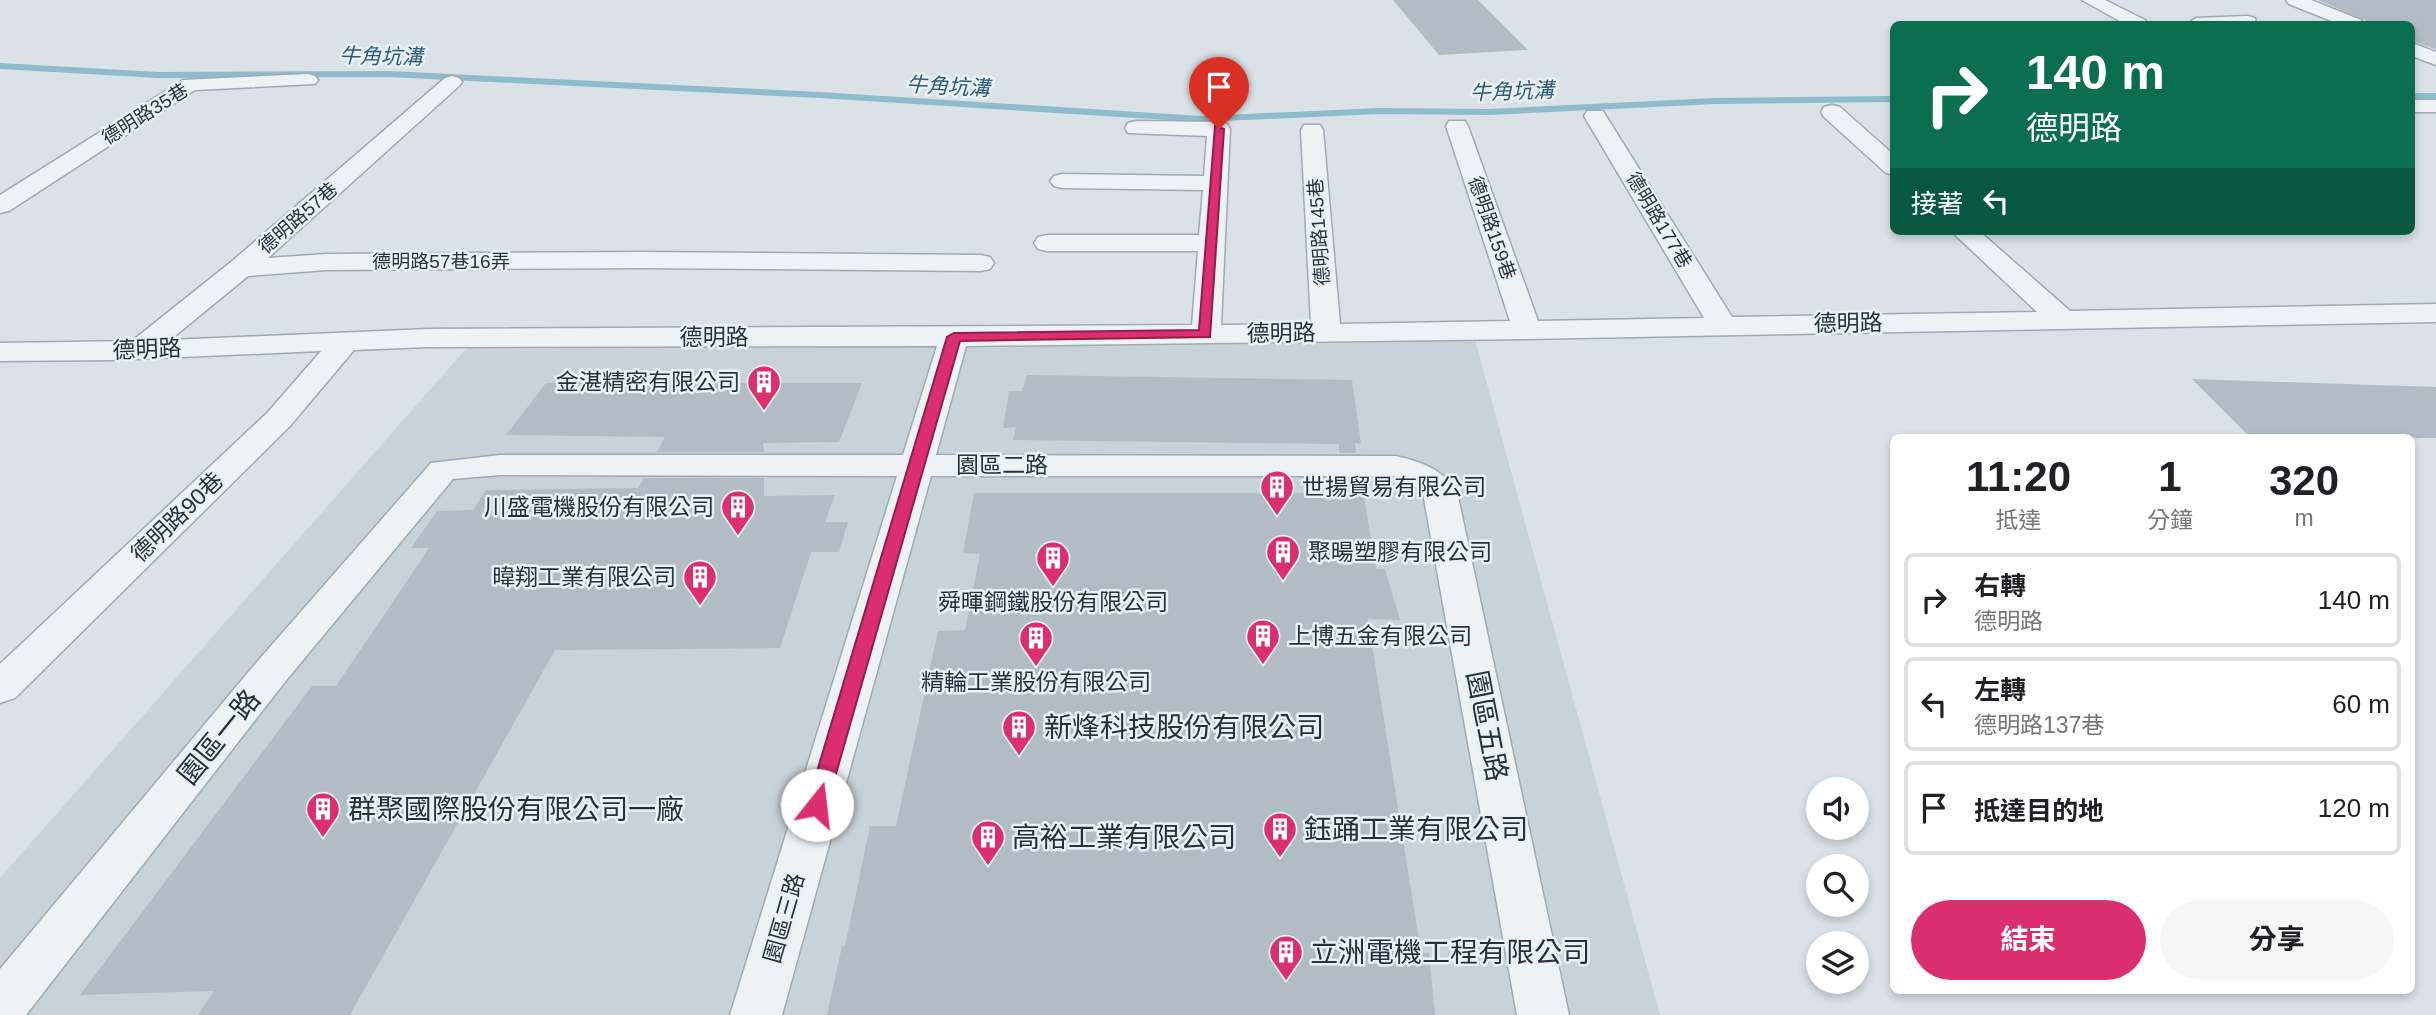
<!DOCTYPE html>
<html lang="zh-TW">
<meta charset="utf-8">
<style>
:root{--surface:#fff;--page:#f6f6f6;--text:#202124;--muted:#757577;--line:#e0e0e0;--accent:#dc2f70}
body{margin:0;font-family:Arial,"Noto Sans TC",sans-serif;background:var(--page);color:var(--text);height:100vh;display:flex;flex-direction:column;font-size:26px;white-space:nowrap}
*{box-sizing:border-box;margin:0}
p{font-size:23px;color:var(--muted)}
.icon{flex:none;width:38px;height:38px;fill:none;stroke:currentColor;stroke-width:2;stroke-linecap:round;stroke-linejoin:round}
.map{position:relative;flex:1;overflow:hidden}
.drawer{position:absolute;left:1890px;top:434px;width:525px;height:560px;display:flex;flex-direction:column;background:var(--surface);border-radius:10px;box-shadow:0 4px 10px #0003}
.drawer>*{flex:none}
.banner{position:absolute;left:1890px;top:21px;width:525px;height:214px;border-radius:10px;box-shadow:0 4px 10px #0003;background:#0b6e4f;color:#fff;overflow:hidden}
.tools{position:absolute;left:1806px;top:777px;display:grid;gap:14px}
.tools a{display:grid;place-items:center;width:63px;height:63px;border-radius:50%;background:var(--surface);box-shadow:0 4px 10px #0003;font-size:35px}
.pin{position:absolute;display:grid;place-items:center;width:60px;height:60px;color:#fff;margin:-72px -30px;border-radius:50% 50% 50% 0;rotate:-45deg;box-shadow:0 0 7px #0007}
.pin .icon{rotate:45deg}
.me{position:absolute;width:77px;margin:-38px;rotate:16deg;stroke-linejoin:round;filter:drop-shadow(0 0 5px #0008)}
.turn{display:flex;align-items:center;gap:24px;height:147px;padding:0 21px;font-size:32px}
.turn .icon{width:91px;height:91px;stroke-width:2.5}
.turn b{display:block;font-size:49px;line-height:60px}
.then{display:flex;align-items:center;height:66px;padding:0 21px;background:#0003;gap:14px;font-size:26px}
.eta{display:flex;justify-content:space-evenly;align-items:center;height:119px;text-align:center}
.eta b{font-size:42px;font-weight:700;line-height:49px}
.button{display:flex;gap:14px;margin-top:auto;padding:14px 21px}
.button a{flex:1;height:80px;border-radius:42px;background:var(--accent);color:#fff;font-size:28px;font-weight:700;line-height:80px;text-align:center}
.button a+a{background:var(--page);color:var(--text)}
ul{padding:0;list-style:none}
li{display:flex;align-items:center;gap:21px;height:94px;margin:0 14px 10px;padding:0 7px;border:4px solid var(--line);border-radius:10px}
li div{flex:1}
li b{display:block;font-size:26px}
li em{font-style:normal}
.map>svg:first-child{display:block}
.built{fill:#c8d2d9}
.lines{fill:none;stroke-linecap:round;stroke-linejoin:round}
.stream{stroke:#90bbcc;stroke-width:6}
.building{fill:#b1bcc4}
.minor-casing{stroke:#9faab1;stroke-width:3}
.minor{fill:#edf2f5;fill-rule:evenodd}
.route{fill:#dc2f70;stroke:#8f1f49;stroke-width:2}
.labels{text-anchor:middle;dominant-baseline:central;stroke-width:5;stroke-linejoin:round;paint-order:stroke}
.far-street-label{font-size:19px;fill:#23333e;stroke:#e9f1f5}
.far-water-label{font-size:21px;font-style:italic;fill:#295d76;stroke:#e9f1f5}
.street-label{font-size:23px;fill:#23333e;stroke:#e9f1f5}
.poi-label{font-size:23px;fill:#23333e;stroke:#e9f1f5;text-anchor:end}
.near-street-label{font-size:28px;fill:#23333e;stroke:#e9f1f5}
.near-poi-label{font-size:28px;fill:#23333e;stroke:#e9f1f5;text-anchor:start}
</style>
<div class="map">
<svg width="2436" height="1015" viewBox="0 0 2436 1015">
<rect width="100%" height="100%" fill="#dae2e7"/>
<path class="built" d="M1472 329 1660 1015H0V878L479 334Z"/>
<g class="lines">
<path class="stream" d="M0 66 158 75 389 74 819 95 1201 119 1379 111 1490 112 1715 101 1894 99
M2412 96H2436"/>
</g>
<path class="building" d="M1393 0H1478L1528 50 1439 55Z
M2318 0H2436V49L2412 41V24H2374Z
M1027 375 1352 380 1361 444 1355 443 1356 453H1339V444L1013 440 1016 427 1003 428 1009 391H1022Z
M2192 379 2436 387V438H2251Z
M665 382V383H862L839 442 763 443 764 452H657L665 437 506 435 546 383Z
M644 478H764V496L835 495 825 522H848L839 552H811L780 648 555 650 350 1015H198L214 991 80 995 312 686H336L429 548H411L437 511 473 510 486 490 638 488Z
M1339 479H1361L1376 569H1385L1400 620 1368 619 1421 953H1429L1435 1015H827L842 946H845L870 826H896L938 631 965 630 980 554 963 553 974 493H1339Z"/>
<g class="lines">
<g class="minor-casing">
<path id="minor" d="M2082 0H2105L2145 20 2147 24H2125Z
M2286 0H2311L2361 20 2363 24H2339L2289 4Z
M2248 16 2255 18 2256 24H2187L2196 18Z
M2412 43 2436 52V65L2412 56Z
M308 74 315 76 318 80 315 84 195 90 9 211 0 213V195L183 80Z
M452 76 459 78 462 82 459 86 268 258 327 254 643 252 981 255 990 257 994 263 990 269 981 271 643 268 327 270 248 276 170 340 428 329 1192 325 1198 251H1047L1038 249 1034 243 1038 237 1047 235H1199L1203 190 1062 188 1054 186 1050 181 1054 176 1062 174 1204 176 1207 136 1128 133 1125 128 1128 123 1136 121 1219 122 1227 124 1230 129 1221 325 1311 324 1301 130 1304 125H1320L1323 130 1340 324 1510 321 1446 126 1449 121H1465L1468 126 1538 321 1704 318 1584 116 1587 111H1603L1606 116 1732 317 2037 312 1951 231H1979L2070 311 2436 304V322L1527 339 966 346 936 455 1396 456C1422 462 1442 469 1457 492L1569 1015H1517L1423 493 1409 482 1394 476H931L782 1015H730L897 476 500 475 453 479 284 683 26 1015H0V969L256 663 431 463 500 455H903L937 346 428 347 354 350 290 426 15 698 0 703V664L268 412 321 351 113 360 0 361V343L132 341 231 262 445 78Z
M2412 100H2436V112H2412Z
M1832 105 1840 107 1894 155V175L1886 173 1824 117 1821 112 1824 107Z"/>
</g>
<use href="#minor" class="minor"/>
</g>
<path class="route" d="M1215 126 1224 129 1210 337 960 341 827 805 824 811 817 813 810 811 807 805 947 337 954 333 1199 330Z"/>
<defs>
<g id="building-pin" transform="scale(1.75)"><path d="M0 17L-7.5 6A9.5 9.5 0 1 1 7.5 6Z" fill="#dc2f70" stroke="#e9f1f5"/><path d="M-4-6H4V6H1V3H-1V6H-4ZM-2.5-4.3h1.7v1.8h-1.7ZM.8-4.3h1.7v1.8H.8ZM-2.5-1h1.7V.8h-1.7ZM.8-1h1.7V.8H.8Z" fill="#fff"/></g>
</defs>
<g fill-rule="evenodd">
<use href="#building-pin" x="764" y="382"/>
<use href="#building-pin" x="1277" y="487"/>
<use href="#building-pin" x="738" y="507"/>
<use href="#building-pin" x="1283" y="552"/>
<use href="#building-pin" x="1053" y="558"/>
<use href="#building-pin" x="700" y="577"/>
<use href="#building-pin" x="1263" y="636"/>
<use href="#building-pin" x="1036" y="638"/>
<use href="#building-pin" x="1019" y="727"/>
<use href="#building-pin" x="323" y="809"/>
<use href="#building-pin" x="1280" y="829"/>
<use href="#building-pin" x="988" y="837"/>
<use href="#building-pin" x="1286" y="952"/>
</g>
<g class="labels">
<g class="far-street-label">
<text transform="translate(145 114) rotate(-32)">德明路35巷</text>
<text transform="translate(298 218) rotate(-41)">德明路57巷</text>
<text transform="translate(1659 220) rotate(59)">德明路177巷</text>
<text transform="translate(1492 228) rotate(71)">德明路159巷</text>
<text transform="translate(1319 232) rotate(-94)">德明路145巷</text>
<text x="441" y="261">德明路57巷16弄</text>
</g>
<g class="far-water-label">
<text transform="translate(381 56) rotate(1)">牛角坑溝</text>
<text transform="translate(948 86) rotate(3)">牛角坑溝</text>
<text transform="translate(1512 91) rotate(-2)">牛角坑溝</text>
</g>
<g class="street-label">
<text transform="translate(1848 323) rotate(-1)">德明路</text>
<text transform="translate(1281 333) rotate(-1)">德明路</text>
<text x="714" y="337">德明路</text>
<text transform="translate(147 349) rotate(-2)">德明路</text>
<text x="1002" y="465">園區二路</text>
<text transform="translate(177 517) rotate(-44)">德明路90巷</text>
<text transform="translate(784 918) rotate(-74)">園區三路</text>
</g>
<g class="poi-label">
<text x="740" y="382">金湛精密有限公司</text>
<text x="1302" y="487" text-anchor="start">世揚貿易有限公司</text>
<text x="714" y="507">川盛電機股份有限公司</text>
<text x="1308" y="552" text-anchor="start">聚暘塑膠有限公司</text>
<text x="676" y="577">暐翔工業有限公司</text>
<text x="1053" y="602" text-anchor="middle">舜暉鋼鐵股份有限公司</text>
<text x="1288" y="636" text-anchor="start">上博五金有限公司</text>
<text x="1036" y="682" text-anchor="middle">精輪工業股份有限公司</text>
</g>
<g class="near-street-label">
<text transform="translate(1487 726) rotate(79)">園區五路</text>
<text transform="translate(219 737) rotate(-51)">園區一路</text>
</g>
<g class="near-poi-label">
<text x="1044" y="727">新烽科技股份有限公司</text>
<text x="348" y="809">群聚國際股份有限公司一廠</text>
<text x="1304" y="829">鈺踊工業有限公司</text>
<text x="1012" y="837">高裕工業有限公司</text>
<text x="1310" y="952">立洲電機工程有限公司</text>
</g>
</g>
</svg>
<div class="tools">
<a><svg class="icon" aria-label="sound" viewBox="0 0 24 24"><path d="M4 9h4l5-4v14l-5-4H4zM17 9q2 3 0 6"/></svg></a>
<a><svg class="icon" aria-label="search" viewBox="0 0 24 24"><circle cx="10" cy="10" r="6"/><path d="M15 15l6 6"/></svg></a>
<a><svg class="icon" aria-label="layers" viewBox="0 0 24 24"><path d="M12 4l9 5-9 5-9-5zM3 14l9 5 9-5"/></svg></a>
</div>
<div class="pin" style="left:1219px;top:129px;background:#d93025"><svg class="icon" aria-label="arrive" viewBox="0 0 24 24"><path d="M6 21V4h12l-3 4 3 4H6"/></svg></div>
<svg class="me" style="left:817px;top:805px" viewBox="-20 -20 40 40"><circle r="19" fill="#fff"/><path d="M0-13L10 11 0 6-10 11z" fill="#dc2f70"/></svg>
<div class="banner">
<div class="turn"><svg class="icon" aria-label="right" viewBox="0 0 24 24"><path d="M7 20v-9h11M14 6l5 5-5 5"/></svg><div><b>140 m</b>德明路</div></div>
<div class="then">接著<svg class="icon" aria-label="left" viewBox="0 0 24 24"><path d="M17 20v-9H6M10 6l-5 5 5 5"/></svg></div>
</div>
<section class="drawer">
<div class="eta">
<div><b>11:20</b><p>抵達</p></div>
<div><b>1</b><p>分鐘</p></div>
<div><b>320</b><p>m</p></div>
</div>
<ul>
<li><svg class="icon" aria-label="right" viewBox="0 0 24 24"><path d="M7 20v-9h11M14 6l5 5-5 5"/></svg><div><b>右轉</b><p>德明路</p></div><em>140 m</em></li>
<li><svg class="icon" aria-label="left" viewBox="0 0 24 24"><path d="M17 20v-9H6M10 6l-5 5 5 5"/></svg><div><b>左轉</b><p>德明路137巷</p></div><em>60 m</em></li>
<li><svg class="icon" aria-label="arrive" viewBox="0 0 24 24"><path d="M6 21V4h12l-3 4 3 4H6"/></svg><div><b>抵達目的地</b></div><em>120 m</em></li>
</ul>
<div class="button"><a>結束</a><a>分享</a></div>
</section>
</div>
